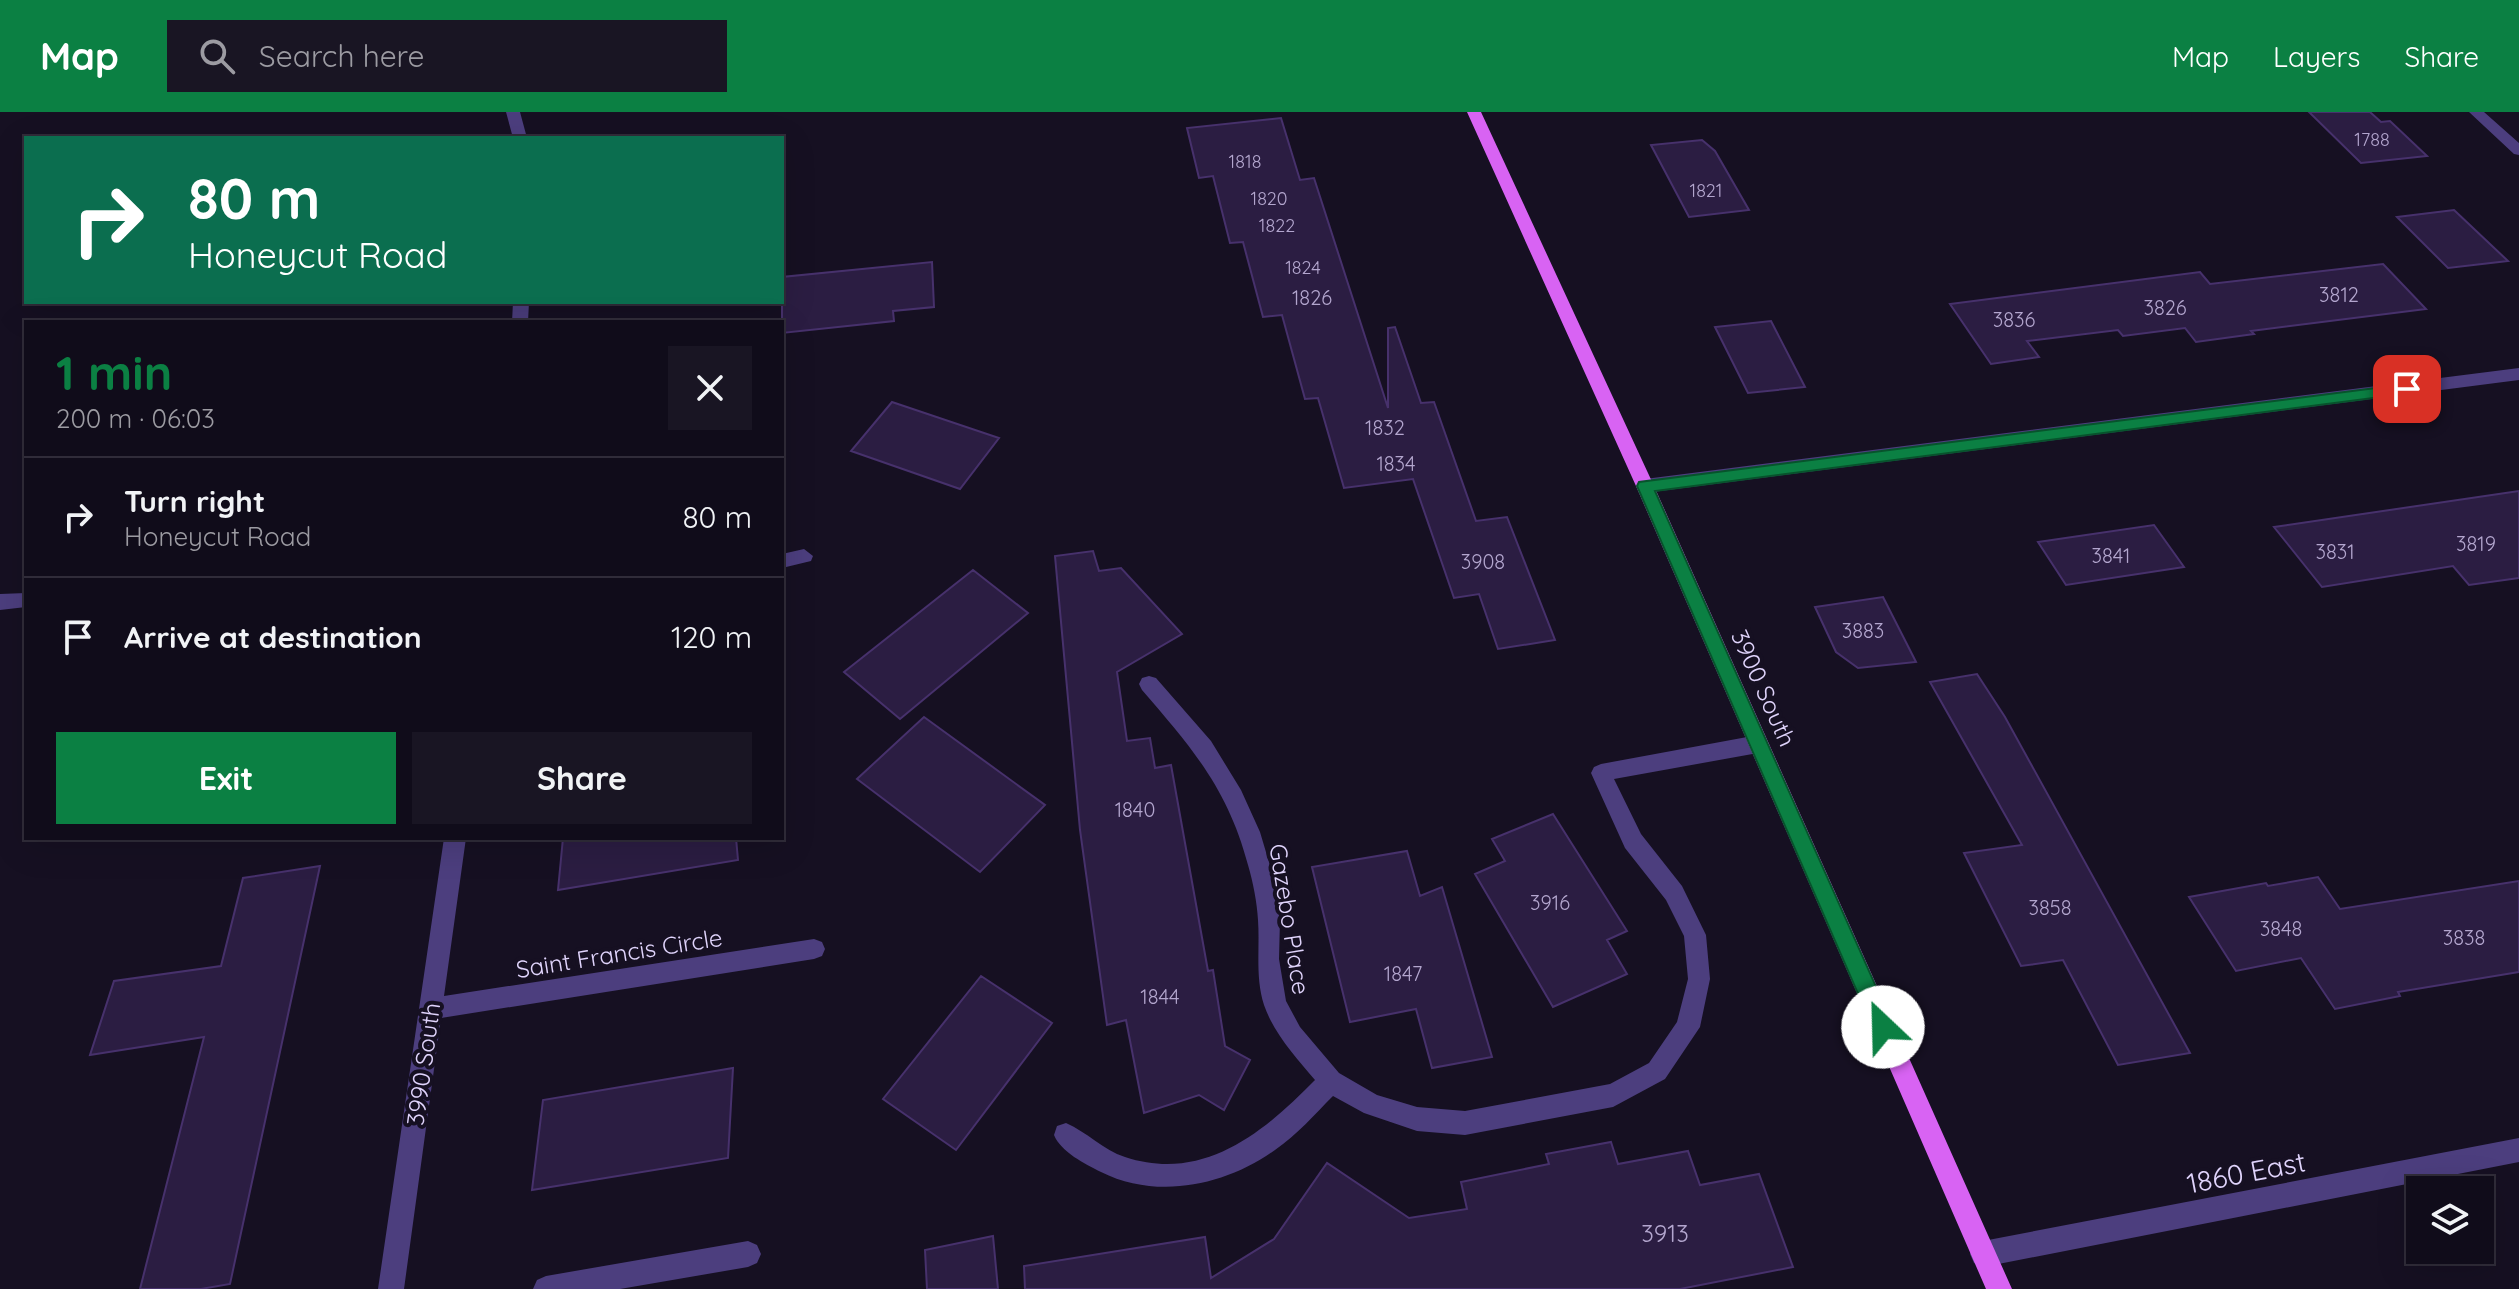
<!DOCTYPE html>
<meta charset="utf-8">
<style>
:root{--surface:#100c1a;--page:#191523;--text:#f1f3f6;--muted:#9c9ba2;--line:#302c39;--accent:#0b8043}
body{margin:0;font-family:Quicksand,sans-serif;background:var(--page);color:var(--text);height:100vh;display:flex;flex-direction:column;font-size:30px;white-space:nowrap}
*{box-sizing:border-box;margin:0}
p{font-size:26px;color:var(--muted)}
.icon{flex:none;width:44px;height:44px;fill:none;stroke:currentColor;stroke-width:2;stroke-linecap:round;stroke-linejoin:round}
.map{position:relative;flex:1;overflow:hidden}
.details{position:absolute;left:24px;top:208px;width:760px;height:520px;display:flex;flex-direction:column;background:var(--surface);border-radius:0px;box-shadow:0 8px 32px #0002,0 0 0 2px var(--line)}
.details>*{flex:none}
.hud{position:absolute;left:24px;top:24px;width:760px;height:168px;border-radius:0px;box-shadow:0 8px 32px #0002,0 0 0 2px var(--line);background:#0b6e4f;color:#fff;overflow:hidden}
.fabs{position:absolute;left:2406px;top:1064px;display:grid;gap:16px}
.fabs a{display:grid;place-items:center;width:88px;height:88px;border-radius:0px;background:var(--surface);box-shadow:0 8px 32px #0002,0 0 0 2px var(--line);font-size:40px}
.pin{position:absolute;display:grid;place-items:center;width:68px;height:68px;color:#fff;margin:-34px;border-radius:16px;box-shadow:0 4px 12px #0006}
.me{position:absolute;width:88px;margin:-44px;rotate:336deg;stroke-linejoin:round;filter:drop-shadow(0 0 6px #0008)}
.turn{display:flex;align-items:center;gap:28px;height:168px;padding:0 32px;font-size:36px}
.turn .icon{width:104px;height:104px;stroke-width:2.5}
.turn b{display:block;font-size:56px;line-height:68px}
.round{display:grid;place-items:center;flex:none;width:84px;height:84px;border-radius:0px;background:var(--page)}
.overview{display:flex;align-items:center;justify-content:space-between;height:136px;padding:0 32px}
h1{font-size:48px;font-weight:700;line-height:60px;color:var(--accent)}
.button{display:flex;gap:16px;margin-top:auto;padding:16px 32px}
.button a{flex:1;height:92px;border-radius:0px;background:var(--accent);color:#fff;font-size:32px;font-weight:700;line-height:92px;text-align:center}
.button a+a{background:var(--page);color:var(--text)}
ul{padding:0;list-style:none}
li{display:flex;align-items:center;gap:24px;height:120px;padding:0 32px;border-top:2px solid var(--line)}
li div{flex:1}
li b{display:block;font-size:30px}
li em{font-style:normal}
header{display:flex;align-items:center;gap:48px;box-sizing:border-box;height:112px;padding:0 40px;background:var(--accent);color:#fff}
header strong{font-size:38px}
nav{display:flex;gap:44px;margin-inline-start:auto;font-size:28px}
.search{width:560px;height:72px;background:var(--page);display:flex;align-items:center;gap:20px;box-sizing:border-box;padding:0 28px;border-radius:0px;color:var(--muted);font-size:30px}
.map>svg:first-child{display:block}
.building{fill:#2b1d42;stroke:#47316c;stroke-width:2}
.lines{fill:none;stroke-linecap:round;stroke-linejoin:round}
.minor{fill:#4c3e7e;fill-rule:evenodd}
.major{fill:#d863f3;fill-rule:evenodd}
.route{fill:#0b8043;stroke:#07532c;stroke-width:2}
.labels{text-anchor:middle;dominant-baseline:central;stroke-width:8;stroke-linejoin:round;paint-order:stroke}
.far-number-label{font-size:18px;fill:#b3a6ce}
.number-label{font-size:20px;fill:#b3a6ce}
.street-label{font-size:24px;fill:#e0d4fc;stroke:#161022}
.near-number-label{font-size:24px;fill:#b3a6ce}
.near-street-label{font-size:28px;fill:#e0d4fc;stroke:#161022}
</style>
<header>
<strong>Map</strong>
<div class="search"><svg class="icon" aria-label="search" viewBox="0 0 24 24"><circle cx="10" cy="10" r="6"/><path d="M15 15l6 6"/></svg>Search here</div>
<nav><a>Map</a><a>Layers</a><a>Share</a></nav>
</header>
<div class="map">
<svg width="2519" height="1177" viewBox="0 0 2519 1177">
<rect width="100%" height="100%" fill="#161022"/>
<path class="building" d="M2309 0H2370L2381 10 2390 9 2427 44 2361 51Z
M1281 6 1300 68 1314 66 1388 296V216L1395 215 1421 291 1434 290 1476 409 1507 405 1555 528 1498 537 1479 482 1454 486 1413 367 1344 376 1318 286 1305 287 1282 203 1263 205 1243 130 1230 131 1213 64 1199 66 1187 16Z
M1702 28 1715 39 1749 98 1689 105 1651 33Z
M2454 98 2508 149 2448 156 2397 105Z
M932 150 934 195 893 199 894 209 782 221V165Z
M2383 152 2426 197 2251 219 2254 222 2196 230 2185 216 2123 224 2118 218 2027 229 2039 245 1991 252 1950 192 2200 160 2210 172Z
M1771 209 1805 275 1748 281 1715 215Z
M892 290 999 326 960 377 851 339Z
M2519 379V466L2469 473 2453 454 2322 475 2274 415Z
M2154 413 2184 455 2066 473 2038 430Z
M1093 439 1099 459 1121 456 1182 522 1117 560 1127 629 1150 626 1155 656 1171 653 1208 859 1213 858 1225 934 1250 948 1224 998 1199 983 1144 1001 1126 908 1107 913 1080 718 1055 444Z
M973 458 1028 501 900 607 844 560Z
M1883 485 1916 550 1858 556 1836 540 1815 495Z
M1977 562 2005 605 2190 941 2118 953 2063 848 2021 854 1964 741 2022 733 1930 570Z
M924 605 1045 693 980 760 857 667Z
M1553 702 1627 819 1607 828 1627 862 1553 895 1475 762 1505 749 1492 727Z
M563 726H736L738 748 558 778Z
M1407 739 1420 784 1442 775 1492 945 1432 956 1416 897 1350 910 1312 755Z
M320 754 230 1172 201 1177H140L204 925 90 943 114 869 221 854 243 766Z
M2318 765 2340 797 2519 769V860L2398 880 2400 884 2335 897 2301 846 2236 859 2189 785 2266 771 2268 774Z
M981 864 1052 911 956 1038 883 987Z
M733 956 728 1046 532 1078 543 988Z
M1611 1030 1618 1052 1688 1039 1700 1073 1759 1062 1793 1155 1680 1177H1025L1024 1154 1205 1125 1211 1166 1274 1127 1327 1051 1409 1106 1467 1097 1461 1070 1549 1052 1546 1042Z
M993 1124 998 1177H927L925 1138Z"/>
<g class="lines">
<path class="minor" d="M506 0H520L527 26H513Z
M2469 0H2484L2519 31V43L2514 42Z
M513 190H529L528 210H512Z
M2519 256V268L1645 381 1636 374 1645 367Z
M804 437 813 444 811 449 782 456V442Z
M26 481V495L0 498V482Z
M1149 564 1156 566 1211 629 1241 678 1260 720 1271 757 1280 807 1279 847 1286 889 1300 915 1339 961 1377 983 1417 995 1465 999 1610 972 1649 951 1677 910 1688 867 1684 824 1666 788 1625 736 1591 661 1594 655 1601 652 1758 623 1765 626 1768 632 1765 638 1758 641 1614 667 1641 722 1682 774 1706 823 1710 867 1700 915 1665 967 1613 995 1465 1023 1417 1019 1364 1001 1333 984C1315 1002 1297 1023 1275 1038 1225 1074 1157 1088 1101 1060 1085 1052 1061 1040 1054 1023L1057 1014 1066 1011C1087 1020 1103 1038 1125 1045 1204 1071 1264 1020 1315 968 1296 945 1274 922 1264 893 1255 865 1260 836 1258 808 1257 790 1253 770 1248 753 1228 677 1192 636 1142 578L1139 572 1142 566Z
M444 726H466L444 884 814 827 822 830 825 837 822 844 814 847 441 906 404 1177H378Z
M2519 1026V1050L1983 1155 1974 1151 1970 1142 1974 1133 1983 1129Z
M748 1129 757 1133 761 1142 757 1151 748 1155 620 1177H533L537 1168 546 1164Z"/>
<path class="major" d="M1467 0H1481L1654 374 2012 1177H1986L1636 374Z"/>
</g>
<path class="route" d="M2407 272 2415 277 2412 281 1655 379 1894 915 1891 923 1883 926 1876 923 1637 374 1639 370Z"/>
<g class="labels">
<g class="far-number-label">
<text x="2372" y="27">1788</text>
<text x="1245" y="49">1818</text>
<text x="1706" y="78">1821</text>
<text x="1269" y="86">1820</text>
<text x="1277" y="113">1822</text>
<text x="1303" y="155">1824</text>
</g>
<g class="number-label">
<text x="2339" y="182">3812</text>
<text x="1312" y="185">1826</text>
<text x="2165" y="195">3826</text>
<text x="2014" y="207">3836</text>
<text x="1385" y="315">1832</text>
<text x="1396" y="351">1834</text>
<text x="2476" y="431">3819</text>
<text x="2335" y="439">3831</text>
<text x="2111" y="443">3841</text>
<text x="1483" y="449">3908</text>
<text x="1863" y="518">3883</text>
<text x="1135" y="697">1840</text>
<text x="1550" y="790">3916</text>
<text x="2050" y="795">3858</text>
<text x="2281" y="816">3848</text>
<text x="2464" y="825">3838</text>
<text x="1403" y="861">1847</text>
<text x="1160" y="884">1844</text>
</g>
<g class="street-label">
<text transform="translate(1764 576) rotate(66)">3900 South</text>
<text transform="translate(1290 807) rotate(81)">Gazebo Place</text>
<text transform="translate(619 841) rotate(-9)">Saint Francis Circle</text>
<text transform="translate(423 952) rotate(-82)">3990 South</text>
</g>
<g class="near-number-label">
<text x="1665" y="1121">3913</text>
</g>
<g class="near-street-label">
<text transform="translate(2246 1060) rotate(-11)">1860 East</text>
</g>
</g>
</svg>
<div class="fabs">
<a><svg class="icon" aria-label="layers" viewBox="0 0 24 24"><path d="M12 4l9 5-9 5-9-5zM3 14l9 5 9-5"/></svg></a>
</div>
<div class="pin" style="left:2407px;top:277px;background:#d93025"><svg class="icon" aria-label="arrive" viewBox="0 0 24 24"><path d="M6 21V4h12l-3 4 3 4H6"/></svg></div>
<svg class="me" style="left:1883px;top:915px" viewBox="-20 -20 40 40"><circle r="19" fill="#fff"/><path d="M0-13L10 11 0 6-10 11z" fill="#0b8043"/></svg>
<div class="hud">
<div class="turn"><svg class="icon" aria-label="right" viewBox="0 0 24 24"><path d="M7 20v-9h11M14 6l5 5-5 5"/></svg><div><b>80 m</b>Honeycut Road</div></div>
</div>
<section class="details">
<div class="overview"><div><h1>1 min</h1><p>200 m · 06:03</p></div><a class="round"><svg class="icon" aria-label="close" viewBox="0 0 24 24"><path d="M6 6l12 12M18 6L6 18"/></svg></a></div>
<ul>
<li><svg class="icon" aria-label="right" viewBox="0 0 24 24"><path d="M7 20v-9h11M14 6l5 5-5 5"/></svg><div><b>Turn right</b><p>Honeycut Road</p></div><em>80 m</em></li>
<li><svg class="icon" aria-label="arrive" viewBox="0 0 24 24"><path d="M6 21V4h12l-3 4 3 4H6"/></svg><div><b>Arrive at destination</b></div><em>120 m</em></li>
</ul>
<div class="button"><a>Exit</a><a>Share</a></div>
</section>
</div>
